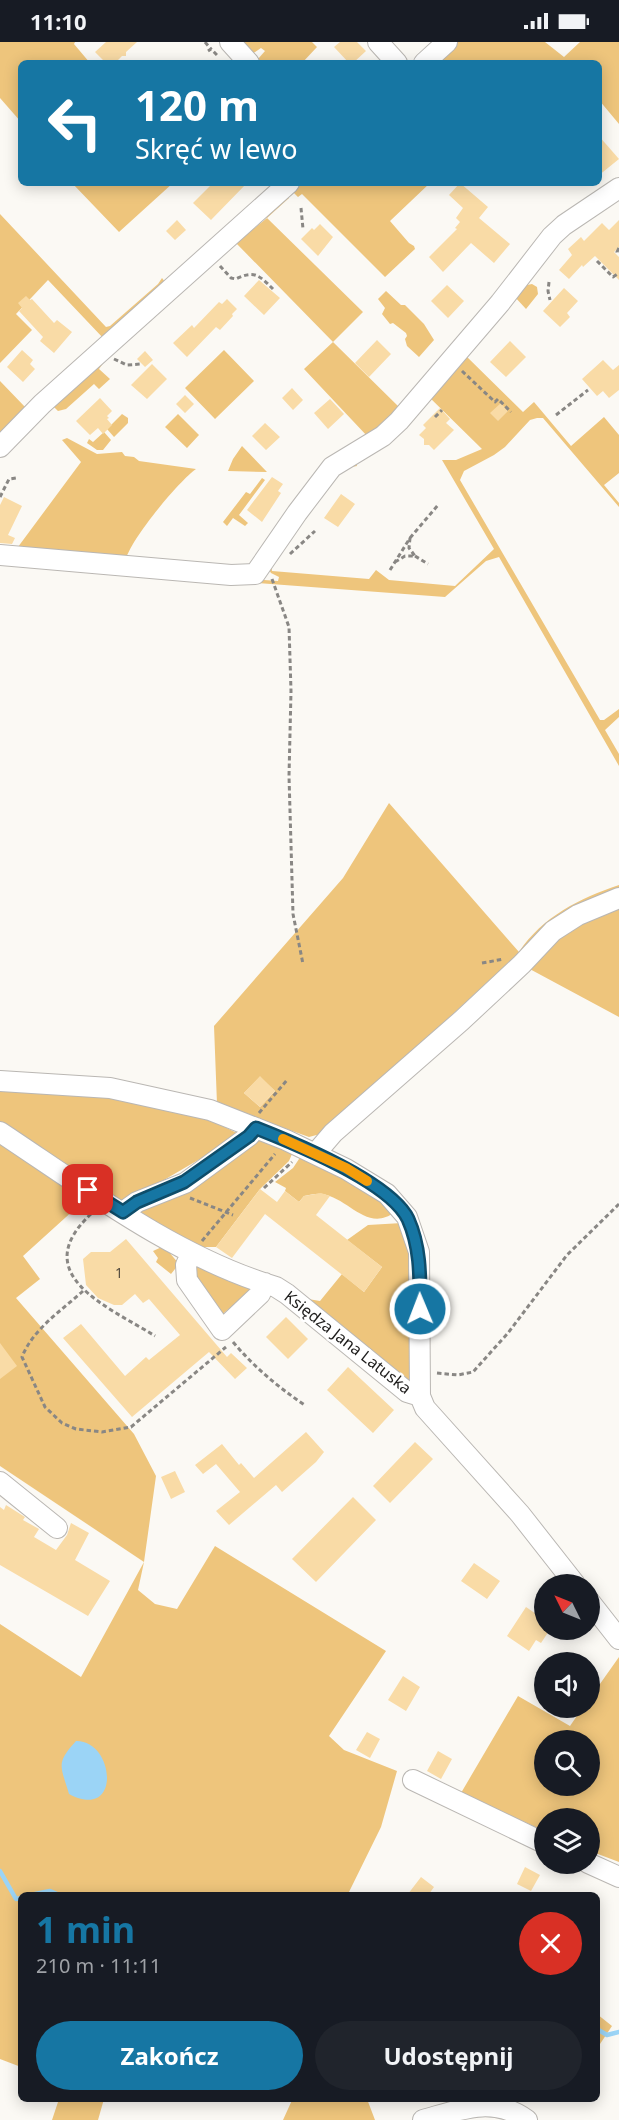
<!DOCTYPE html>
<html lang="pl">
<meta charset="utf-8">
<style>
:root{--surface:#171b24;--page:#20242c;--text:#f1f3f6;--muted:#9ea1a6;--accent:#1676a3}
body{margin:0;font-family:"Noto Sans",sans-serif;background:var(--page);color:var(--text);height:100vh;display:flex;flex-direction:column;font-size:22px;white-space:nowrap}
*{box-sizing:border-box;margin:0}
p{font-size:20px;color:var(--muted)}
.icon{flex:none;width:33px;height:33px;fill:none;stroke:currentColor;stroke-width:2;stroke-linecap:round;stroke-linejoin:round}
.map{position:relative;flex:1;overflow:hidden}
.details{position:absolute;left:18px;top:1850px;width:582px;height:210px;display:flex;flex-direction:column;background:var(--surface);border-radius:9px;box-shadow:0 3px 15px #0003}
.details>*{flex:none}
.hud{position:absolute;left:18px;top:18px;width:584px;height:126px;border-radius:9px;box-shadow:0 3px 15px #0003;background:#1676a3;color:#fff;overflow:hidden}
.needle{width:39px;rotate:313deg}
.fabs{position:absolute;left:534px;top:1532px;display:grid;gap:12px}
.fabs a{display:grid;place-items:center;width:66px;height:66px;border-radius:50%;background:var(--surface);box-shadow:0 3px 15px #0003;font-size:30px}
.pin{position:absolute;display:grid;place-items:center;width:51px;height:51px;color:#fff;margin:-26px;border-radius:12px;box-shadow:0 3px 9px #0006}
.me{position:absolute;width:66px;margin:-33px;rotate:359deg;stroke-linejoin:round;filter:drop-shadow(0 0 4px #0008)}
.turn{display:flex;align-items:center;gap:21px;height:126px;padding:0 18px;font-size:27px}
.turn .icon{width:78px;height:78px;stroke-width:2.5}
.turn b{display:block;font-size:42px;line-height:51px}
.round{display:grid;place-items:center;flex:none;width:63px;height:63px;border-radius:32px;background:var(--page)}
.summary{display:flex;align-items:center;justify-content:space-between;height:102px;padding:0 18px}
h1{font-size:36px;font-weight:700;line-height:45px;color:var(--accent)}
.primary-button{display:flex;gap:12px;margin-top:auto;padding:12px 18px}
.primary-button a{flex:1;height:69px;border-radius:36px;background:var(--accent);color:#fff;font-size:24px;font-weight:700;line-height:69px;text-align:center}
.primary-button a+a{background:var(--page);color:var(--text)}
.status{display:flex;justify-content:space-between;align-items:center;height:42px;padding:0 30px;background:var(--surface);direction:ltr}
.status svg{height:16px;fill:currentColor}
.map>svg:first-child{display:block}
.green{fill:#eec57c;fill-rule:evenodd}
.water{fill:#9bd4f6}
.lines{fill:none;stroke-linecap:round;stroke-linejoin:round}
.stream{stroke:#9bd4f6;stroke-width:4.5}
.building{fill:#f9dba6}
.minor-casing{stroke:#bab7b3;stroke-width:22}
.path{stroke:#898784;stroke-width:3;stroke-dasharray:4.5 3;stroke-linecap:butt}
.minor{stroke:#fff;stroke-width:20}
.route-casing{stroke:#0e4d6a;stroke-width:15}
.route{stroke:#1676a3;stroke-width:10}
.slow{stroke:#f59e0b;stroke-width:10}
.labels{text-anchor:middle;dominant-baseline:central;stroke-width:5;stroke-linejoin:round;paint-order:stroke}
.number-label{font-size:14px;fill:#554c3e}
.street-label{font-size:16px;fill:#1e1d1c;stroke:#fff}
</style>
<div class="status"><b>11:10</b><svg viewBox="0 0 49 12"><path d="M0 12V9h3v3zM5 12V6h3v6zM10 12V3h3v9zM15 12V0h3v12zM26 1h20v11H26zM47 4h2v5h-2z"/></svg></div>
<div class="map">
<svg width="619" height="2078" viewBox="0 0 619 2078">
<rect width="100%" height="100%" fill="#fbf9f4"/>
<path class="green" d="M0 0H75L74 2 90 21H21V80L0 56Z
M234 0H312L317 5 302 21H258V17L265 9 261 6 249 14Z
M452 0H545L564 15 580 0H619V82L599 58 598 21H428Z
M72 141H173L119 190Z
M294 141H430L390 179 409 201 414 204 415 207 385 235 302 152 298 155 293 150Z
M288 153 289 156 267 176 363 270 333 300 400 366 368 395 304 327 333 300 236 201 267 176 261 170Z
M0 172 106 285 110 284 158 242 162 236 168 244 104 297 48 238 16 272 32 288 0 321Z
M532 242 537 245 538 252 526 267 514 254 522 244Z
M386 249 401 263H405L424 282 434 298 419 315 407 304 405 297 407 294 406 291 393 281 390 282 382 272 385 266 378 257Z
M224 308 254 339 215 377 185 346Z
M463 311 523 370 534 360 571 404 604 375 619 393V431L604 443 619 461V465L543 376H537L530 378 505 405 494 413 464 429 460 438 600 678H604L619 667V675L605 688 619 712V724L499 515 486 519 445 555 0 522V518L278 539 279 535 271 531 267 525 269 516C290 485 318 437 350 419L356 421 357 424 340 427 334 431 271 518 272 529 369 537 376 528 389 538 455 544 494 507 442 418H456L482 407 426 352 435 342 440 344 448 336 446 331Z
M99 315 104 320 99 327 110 337 99 347 94 342 66 367 58 369 51 362Z
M0 339 26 366 11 380 0 398Z
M122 372 128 376V381L114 395 107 387Z
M178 372 199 393 187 406 165 385Z
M104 390 111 398 103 408H97L87 401 89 397 93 400Z
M67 396 97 412 122 410 125 414 134 415 139 419 196 427C178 440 129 499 125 520L15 509 81 420 62 398Z
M242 404 267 430 228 429 233 417Z
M262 436 265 438 239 473 248 481 245 484 233 476 227 484 223 480 246 450 250 452Z
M389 761 519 910C542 875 580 856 619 843V975L526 925 519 911 324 1091 309 1095 217 1062 214 984 343 836ZM260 1035 275 1049 260 1065 244 1051Z
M0 1039 115 1053 192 1069 241 1093 128 1159 76 1166 23 1214 40 1237 16 1256 134 1392 156 1434 144 1520 138 1548 155 1562 177 1567 215 1504 386 1609 329 1694 344 1708 397 1729 381 1785 348 1852H21V2025L0 2017V1582L81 1635 144 1520 0 1424Z
M255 1093 292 1112 289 1119 260 1147 216 1205H203L143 1174 140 1169Z
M301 1114 348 1134 395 1170C367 1191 349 1156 322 1152 317 1151 310 1153 304 1154L299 1160 285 1149 286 1146 275 1140 293 1126Z
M402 1181 414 1221 411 1340 407 1341 308 1257 320 1259 342 1232 364 1250 382 1225 347 1198 368 1183Z
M164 1204 179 1222 171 1232 156 1220 158 1216 153 1209Z
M200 1224 252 1243 250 1249 218 1276 195 1236V1225Z
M619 1615V1820L590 1809V1776H544V1789L461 1751 518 1654 570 1684 583 1665H590V1656ZM544 1698H590V1743H544Z
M597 1972 612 1984 598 2005H597Z
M293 2056 367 2057 375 2078H283Z
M59 2057V2056L104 2057 98 2078H52Z"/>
<path class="water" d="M76 1699C115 1698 122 1780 69 1752 61 1724 55 1722 76 1699Z"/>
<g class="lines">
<path class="stream" d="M0 1829 16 1857 21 1856
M35 1852 50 1849 57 1852
M597 1987 607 1993 619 1990"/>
</g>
<path class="building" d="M106 0H137L126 10V14H122L115 21H106L95 10Z
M340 0H357L366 9 353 21H349L334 5Z
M598 93 619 117 598 134Z
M213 141H247L211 178 193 161Z
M460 141 488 165 479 176 510 202 494 221 471 201 443 230 429 215 457 187 455 186 460 180 456 176 463 166 449 153Z
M177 178 186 188 175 198 166 189Z
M619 178V205L614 210 619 215V238L595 214 583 225 582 223 569 237 559 228 572 213 568 207 581 195 584 199 602 181 609 188Z
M320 182 333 195 318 214 301 197 312 186 314 188Z
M259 238 280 256 264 273 244 254Z
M447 243 464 259 448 276 431 259Z
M564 246 578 259 567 271 570 275 560 285 543 269Z
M26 254 30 258 32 257 54 281 57 278 72 290 54 311 40 299 43 295 19 269 22 266 18 261Z
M227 257 237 267 232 272 233 274 220 288 216 285 187 315 173 301 192 283 194 286 219 260 222 262Z
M377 298 391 312 369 335 355 321Z
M510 299 526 315 506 335 490 320Z
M22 308 33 318 30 322 35 327 23 340 7 325Z
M145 309 153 318 145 325 137 317Z
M603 318 613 328 619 323V348L609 356 603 349 597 354 582 337Z
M152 322 167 337 147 357 131 343Z
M292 346 303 358 293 368 282 356Z
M185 353 194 362 185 371 176 362Z
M100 356 112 369 107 374 109 376 107 377 112 383 103 392 98 386 90 393 76 379Z
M330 357 344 372 328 387 314 371Z
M501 361 508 369 498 379 490 371Z
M440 366 450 377 446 381 454 388 434 408 429 403H424V397L419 393 426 386 423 383Z
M265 381 280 395 266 408 252 394Z
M272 435 283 442 278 449 281 451 262 480 247 468Z
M341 452 355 462 338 485 324 476Z
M4 455 22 464 8 493 15 496 12 502 0 501V463Z
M260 1034 275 1049 260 1065 244 1051Z
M260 1147 277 1160 285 1149 299 1160 304 1154 321 1151 330 1154 316 1173 382 1225 364 1250 265 1172 232 1216 216 1205Z
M126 1197 227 1315 231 1311 247 1326 235 1337 209 1310 132 1375 63 1296 81 1282 125 1334 146 1315 149 1318 180 1293 149 1257 143 1261 135 1252 122 1263H114L98 1256 86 1243 83 1217 91 1210H110Z
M286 1275 308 1297 288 1317 266 1295Z
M0 1301 17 1324 0 1337Z
M348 1325 394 1368 373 1391 327 1348Z
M306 1390 324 1410 316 1420 282 1450 276 1443 229 1483 216 1469 240 1450 216 1422 203 1432 195 1423 222 1402 239 1423 241 1421 254 1436Z
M415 1400 433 1417 390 1461 373 1444Z
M175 1429 185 1450 171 1457 161 1435Z
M353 1455 376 1478 316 1540 292 1517Z
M6 1463 25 1475 23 1478 39 1487 34 1495 56 1508 67 1493 71 1481 89 1491 75 1518 110 1539 88 1574 0 1523V1465L4 1468Z
M474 1521 500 1539 487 1557 461 1539Z
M526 1565 542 1576 538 1581 549 1589 541 1601 536 1598 529 1609 507 1594Z
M403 1634 420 1645 406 1669 388 1658Z
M367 1690 380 1697 370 1716 356 1708Z
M438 1709 452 1717 441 1737 427 1729Z
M525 1825 540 1833 531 1849 517 1842Z
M421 1835 434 1845 429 1852H408Z"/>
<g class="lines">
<g class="minor-casing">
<path id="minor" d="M230 0 249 21
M378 0 397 21
M424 21 447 0
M0 405 42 362 289 141
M0 513 231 533 255 532 297 471 332 425 383 394 399 379 500 261 552 194 564 183 619 146
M0 1039 110 1046 210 1068 286 1098 346 1127 387 1152 407 1175 419 1210 420 1354 425 1366 520 1472 575 1542
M0 1090C86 1147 176 1215 276 1245L287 1252 407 1350 420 1354
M315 1112 333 1091 461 979 522 922 553 889 578 873 619 856
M123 1170 137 1160 185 1141 249 1094 256 1086
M191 1212 186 1223 187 1238 222 1288 260 1252 265 1241
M0 1440 57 1486
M590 1560 619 1597
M413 1738 544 1801
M588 1821 619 1835
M423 2078C459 2068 493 2053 527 2078"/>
</g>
<path class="path" d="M205 0 211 7
M208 9 211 7 217 13
M301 166 303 187
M619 206 617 210 619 212
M597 219 613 235 619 231
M220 224 231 236 236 237C254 228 259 233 273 247
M549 240 548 249 550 258
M114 317 127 323 141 322
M462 329 495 360 498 357 511 370
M556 373 588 348
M435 375 442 368
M0 455 9 437 16 436
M410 496 438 463
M290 512 315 489
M415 514 428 522
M390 528 410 496 409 506 415 514H405L395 520
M272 537 289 585 291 649 289 734 293 872 303 922
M482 921 504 917
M259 1071 287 1038
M264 1146 292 1120
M190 1156 233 1173
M91 1172C26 1233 109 1265 155 1294
M202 1199 275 1112
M83 1249C61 1269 33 1287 22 1315L45 1365 62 1381 76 1387 102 1390 131 1385 226 1305
M233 1300C255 1326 278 1345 306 1364
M437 1331 458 1333 473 1330 508 1291 567 1213 619 1162"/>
<use href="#minor" class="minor"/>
</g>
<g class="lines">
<g class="route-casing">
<path id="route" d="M88 1148 123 1170 137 1160 184 1140 249 1094 256 1086C294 1101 390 1140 408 1177 421 1206 420 1236 420 1267"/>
</g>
<use href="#route" class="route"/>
<path class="slow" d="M283 1097 346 1126 367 1139"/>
</g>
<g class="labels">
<g class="number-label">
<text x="119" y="1230">1</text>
</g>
<g class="street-label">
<text transform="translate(348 1300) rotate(38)">Księdza Jana Latuska</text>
</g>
</g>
</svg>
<div class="fabs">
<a><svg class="needle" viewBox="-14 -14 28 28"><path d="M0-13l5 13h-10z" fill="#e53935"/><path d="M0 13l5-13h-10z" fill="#9ea1a6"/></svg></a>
<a><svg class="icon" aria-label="sound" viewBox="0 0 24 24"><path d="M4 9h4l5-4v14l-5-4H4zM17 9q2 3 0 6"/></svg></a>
<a><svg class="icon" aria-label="search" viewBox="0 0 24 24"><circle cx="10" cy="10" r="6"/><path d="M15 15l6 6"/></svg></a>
<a><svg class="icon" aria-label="layers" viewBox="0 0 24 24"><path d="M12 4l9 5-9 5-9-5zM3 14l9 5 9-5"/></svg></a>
</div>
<div class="pin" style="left:88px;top:1148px;background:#d93025"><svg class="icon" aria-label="arrive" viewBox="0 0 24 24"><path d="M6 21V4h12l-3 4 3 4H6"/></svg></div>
<svg class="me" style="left:420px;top:1267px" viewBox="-20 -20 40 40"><circle r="17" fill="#1676a3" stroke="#fff" stroke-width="3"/><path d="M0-11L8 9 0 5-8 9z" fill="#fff"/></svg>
<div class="hud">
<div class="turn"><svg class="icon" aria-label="left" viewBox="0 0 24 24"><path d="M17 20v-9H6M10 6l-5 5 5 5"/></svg><div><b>120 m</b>Skręć w lewo</div></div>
</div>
<section class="details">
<div class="summary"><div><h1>1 min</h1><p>210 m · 11:11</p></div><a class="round" style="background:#d93025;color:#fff"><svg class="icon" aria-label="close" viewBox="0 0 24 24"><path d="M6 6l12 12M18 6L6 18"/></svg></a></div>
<div class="primary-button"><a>Zakończ</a><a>Udostępnij</a></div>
</section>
</div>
